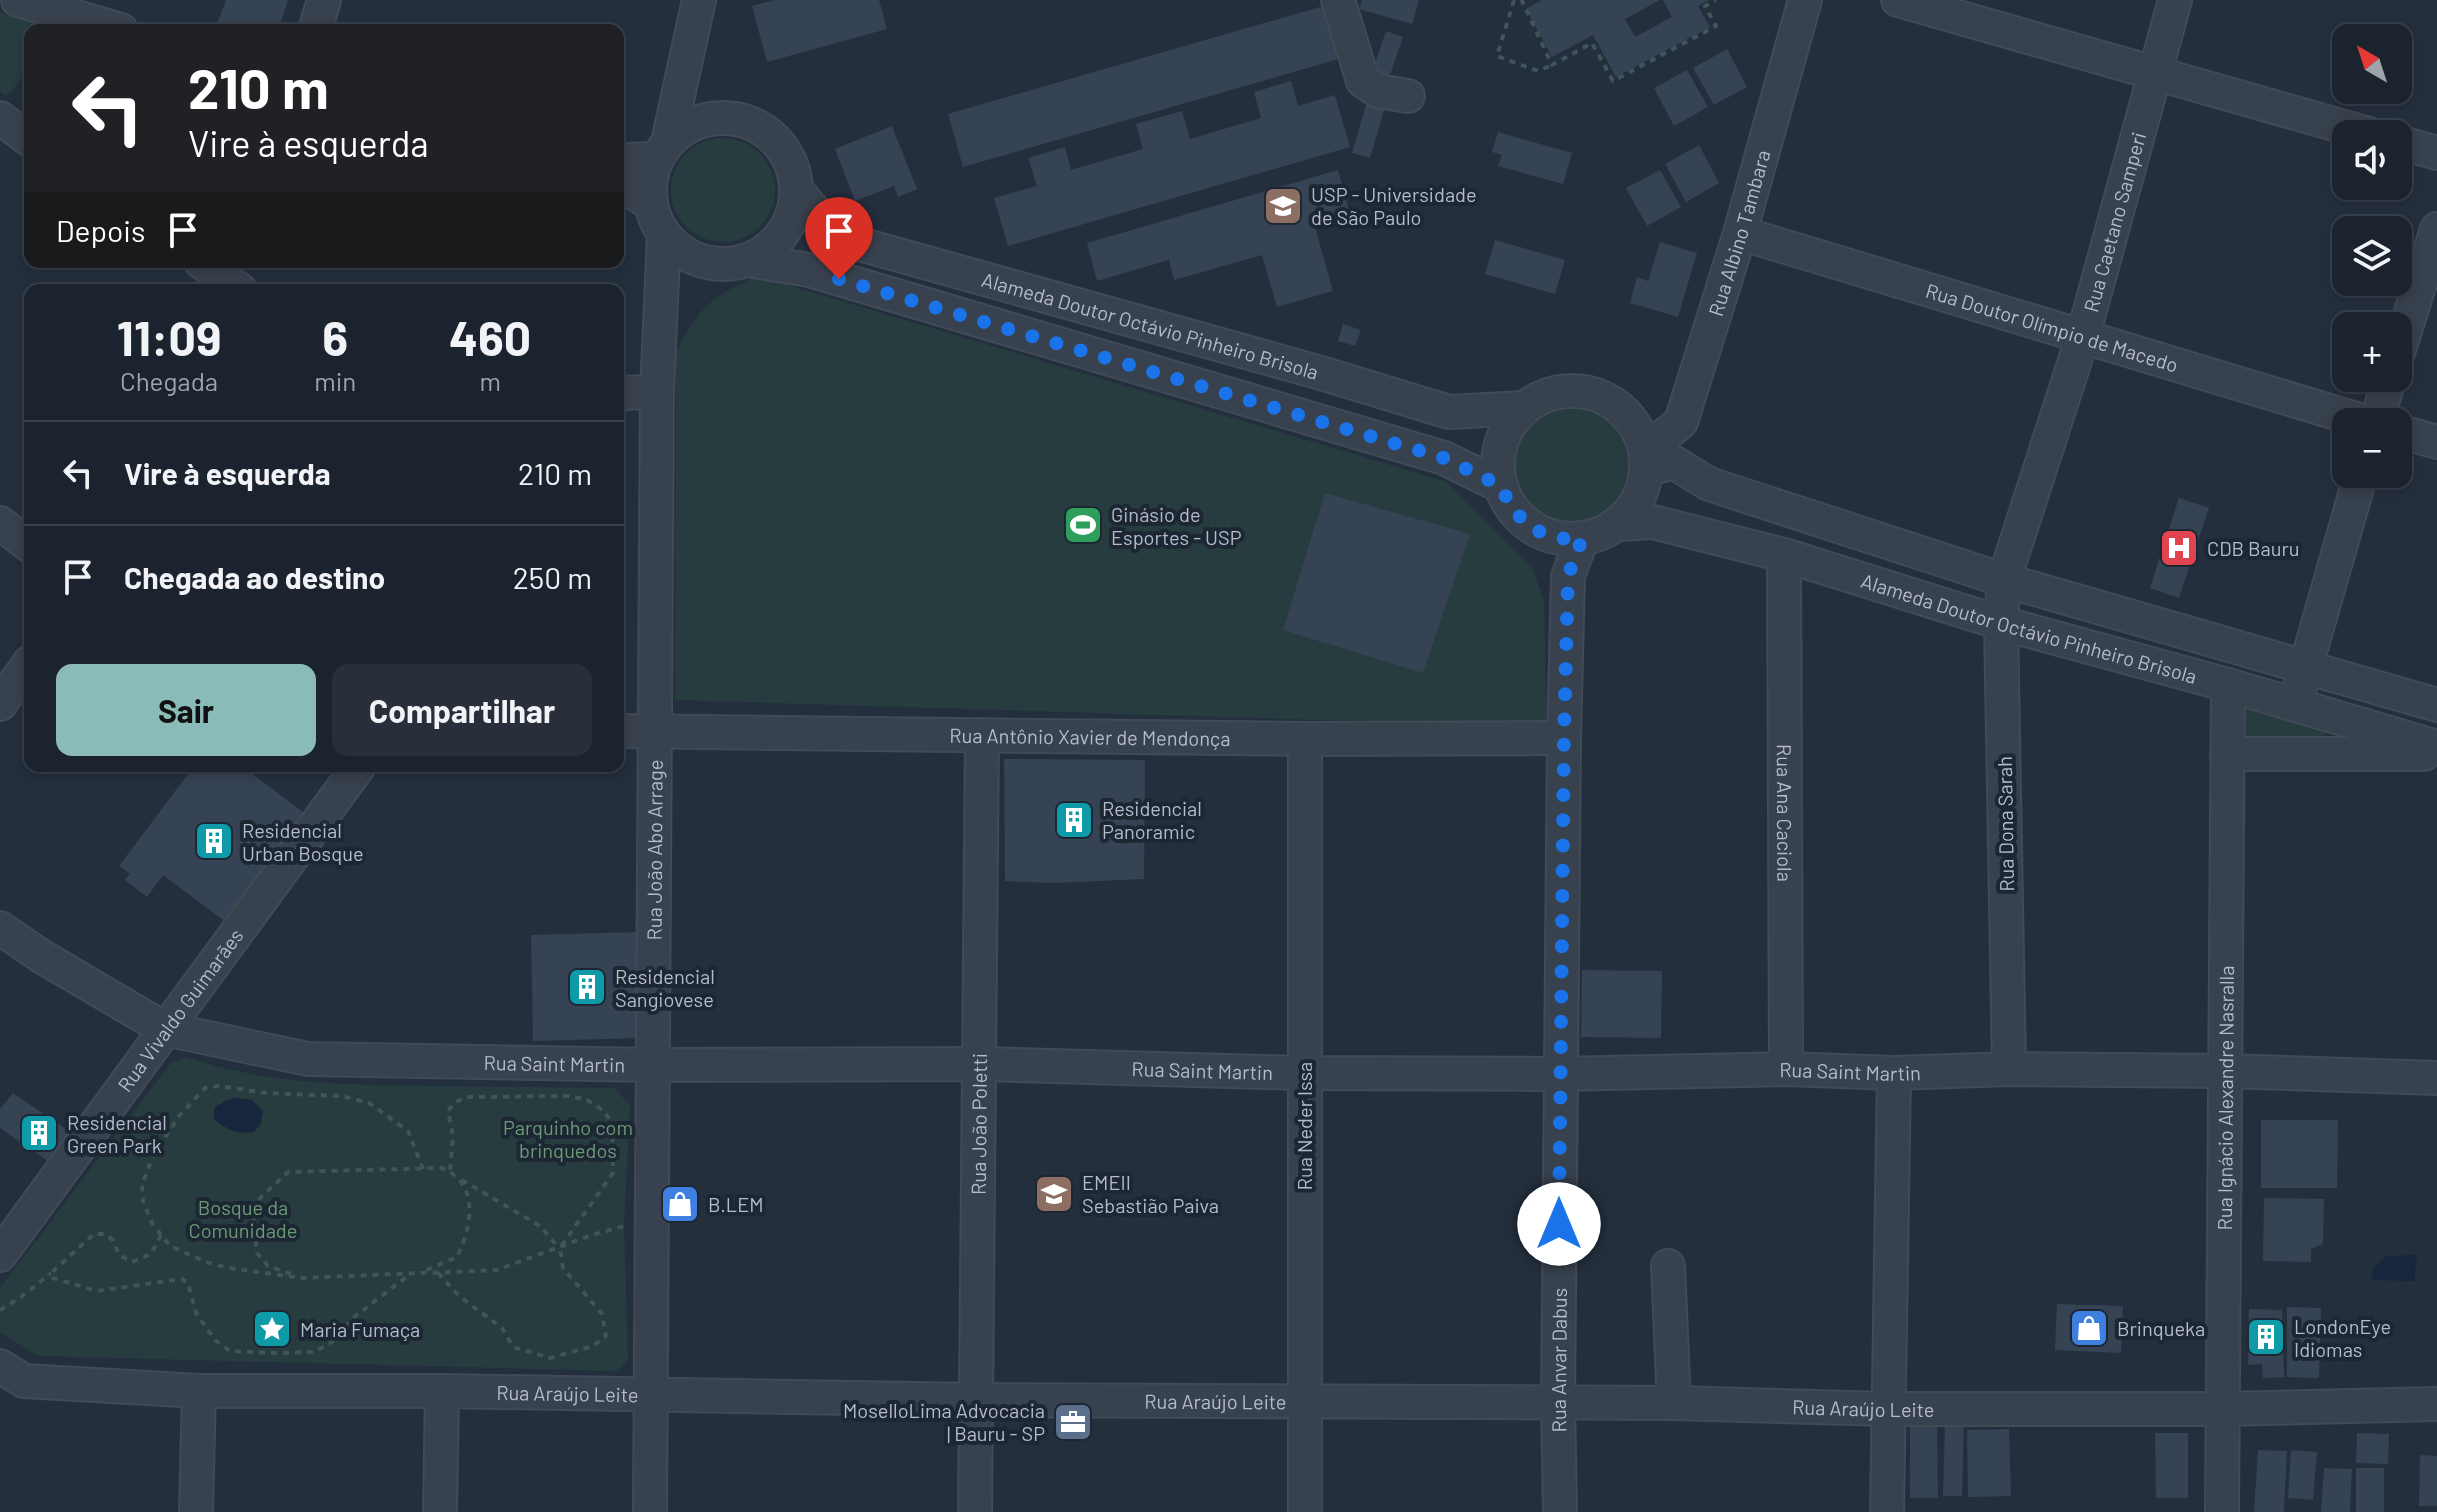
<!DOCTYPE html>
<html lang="pt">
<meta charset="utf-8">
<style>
:root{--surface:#1b232e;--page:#282f3a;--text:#f1f3f6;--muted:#a0a4aa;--line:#39404a;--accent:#8bbbb9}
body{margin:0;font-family:Barlow,sans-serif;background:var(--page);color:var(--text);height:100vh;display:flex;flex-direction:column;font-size:30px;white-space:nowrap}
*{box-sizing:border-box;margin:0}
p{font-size:26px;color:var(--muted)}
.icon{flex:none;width:44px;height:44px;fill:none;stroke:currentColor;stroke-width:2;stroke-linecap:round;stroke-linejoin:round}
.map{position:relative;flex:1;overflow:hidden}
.drawer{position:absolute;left:24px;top:284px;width:600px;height:488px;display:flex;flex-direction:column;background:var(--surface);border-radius:16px;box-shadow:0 4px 12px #0003,0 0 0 2px var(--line)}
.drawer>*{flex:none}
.guide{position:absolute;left:24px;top:24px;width:600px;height:244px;border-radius:16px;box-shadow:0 4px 12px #0003,0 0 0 2px var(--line);background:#202124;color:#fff;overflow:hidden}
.needle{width:52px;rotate:321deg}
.tools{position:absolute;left:2332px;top:24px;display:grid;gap:16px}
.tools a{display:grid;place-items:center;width:80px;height:80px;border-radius:16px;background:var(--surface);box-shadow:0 4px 12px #0003,0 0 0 2px var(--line);font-size:40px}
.pin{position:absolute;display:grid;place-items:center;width:68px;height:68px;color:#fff;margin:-82px -34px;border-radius:50% 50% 50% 0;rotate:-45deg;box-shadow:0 0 8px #0007}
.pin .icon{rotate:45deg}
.me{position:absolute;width:88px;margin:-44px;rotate:0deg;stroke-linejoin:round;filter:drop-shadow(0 0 6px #0008)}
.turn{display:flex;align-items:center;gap:28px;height:168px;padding:0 32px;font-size:36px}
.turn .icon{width:104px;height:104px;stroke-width:2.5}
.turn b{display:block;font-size:56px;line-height:68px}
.then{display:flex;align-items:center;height:76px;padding:0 32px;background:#0003;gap:16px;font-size:30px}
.eta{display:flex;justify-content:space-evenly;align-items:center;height:136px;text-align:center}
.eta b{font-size:48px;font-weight:700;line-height:56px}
.cta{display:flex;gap:16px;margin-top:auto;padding:16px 32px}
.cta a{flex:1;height:92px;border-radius:16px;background:var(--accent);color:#111;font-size:32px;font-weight:700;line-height:92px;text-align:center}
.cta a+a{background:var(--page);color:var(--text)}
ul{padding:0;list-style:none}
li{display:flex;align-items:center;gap:24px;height:104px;padding:0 32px;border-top:2px solid var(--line)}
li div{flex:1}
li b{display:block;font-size:30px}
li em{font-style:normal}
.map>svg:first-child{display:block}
.green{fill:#263c3f}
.water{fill:#17263c}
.building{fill:#364354}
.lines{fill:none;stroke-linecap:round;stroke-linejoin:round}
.minor-casing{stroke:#414a57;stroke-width:36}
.path{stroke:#3f5557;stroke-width:4;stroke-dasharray:6 6;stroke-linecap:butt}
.minor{stroke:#38414e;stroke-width:32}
.route{stroke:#1a73e8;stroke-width:14;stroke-dasharray:0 25.2}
.labels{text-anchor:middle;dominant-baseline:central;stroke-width:8;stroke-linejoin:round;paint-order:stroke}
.poi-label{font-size:20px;fill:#b4bcc9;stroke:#1d2633;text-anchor:start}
.street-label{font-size:20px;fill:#b4bcc9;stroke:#1d2633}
.park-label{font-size:20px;fill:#6b9a76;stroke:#1d2633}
</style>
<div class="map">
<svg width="2437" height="1512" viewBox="0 0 2437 1512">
<rect width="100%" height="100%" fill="#242f3e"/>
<path class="green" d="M0 12 36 23 39 30H30C30 51 25 85 5 96L0 92Z
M671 190a52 52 0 1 1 104 0a52 52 0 1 1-104 0Z
M758 276 1447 482 1532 567 1544 601 1547 727 675 700 676 352C700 307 710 297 758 276Z
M1514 466a57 57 0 1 1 114 0a57 57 0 1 1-114 0Z
M2253 707 2325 731 2324 738 2248 743 2240 730 2239 713Z
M185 1057C264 1084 349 1085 432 1086 493 1087 554 1087 614 1088L630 1105 624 1226 628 1360 617 1371 38 1356 0 1332V1288L171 1063Z"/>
<path class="water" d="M236 1098 252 1100 263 1111 261 1124 254 1132C236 1134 227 1130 214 1119V1108L225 1101Z
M2417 1255 2414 1281 2371 1280 2373 1268 2386 1256Z"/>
<path class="building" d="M226 0H288L278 30H225L216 27Z
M775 0H879L887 29 767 62 752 6Z
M1362 0H1419L1412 24 1359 9Z
M1542 0H1660L1625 19 1635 37 1672 17 1663 0H1709L1698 6 1710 27 1616 77 1593 35 1552 57 1526 9Z
M1327 5 1342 58 963 167 948 114Z
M1386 31 1403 37 1389 78 1372 73Z
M1727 49 1747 87 1714 105 1693 68Z
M1687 70 1708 107 1674 126 1654 88Z
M1291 81 1298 106 1335 95 1350 147 1008 246 994 198 1037 186 1028 158 1065 147 1071 170 1143 149 1136 124 1182 111 1190 139 1261 118 1254 92Z
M30 93V122L21 116Z
M1368 98 1386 104 1370 158 1352 153Z
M892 126 917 189 898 197 894 186 855 201 835 149Z
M1498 132 1572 153 1563 184 1498 166 1502 155 1492 152Z
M1699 145 1719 183 1686 202 1665 164Z
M1338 170 1349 210 1313 220 1333 291 1277 307 1262 255 1174 280 1169 260 1097 281 1087 243Z
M1660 170 1681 207 1647 226 1626 188Z
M1495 240 1565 260 1555 294 1485 274Z
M1660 242 1697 253 1678 317 1630 303 1637 277 1648 281Z
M1343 324 1361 330 1355 346 1338 341Z
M1325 493 1470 534 1423 673 1283 630Z
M2179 498 2209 508 2179 598 2150 588Z
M1004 759 1145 760 1144 879 1054 883 1005 881Z
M194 766H242L308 816 227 923 163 875 147 897 125 880 130 874 119 866Z
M641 932 643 1038 533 1041 531 935Z
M1582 970 1662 971 1661 1038 1581 1037Z
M13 1093 79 1138 58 1168 0 1128V1109Z
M2261 1120H2338L2337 1188H2261Z
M2264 1198 2324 1199 2323 1244 2311 1249V1262L2263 1261Z
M2057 1304 2123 1306 2121 1353 2055 1350Z
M2287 1307 2321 1308 2319 1378 2287 1377Z
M2249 1309 2282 1310 2284 1377 2263 1378 2262 1364 2248 1365Z
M1910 1423H1937L1938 1498H1910Z
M1945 1423H1964L1962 1496H1943Z
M2009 1429 2011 1496 1968 1497 1967 1430Z
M2155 1433H2188V1498H2156Z
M2357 1433 2389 1434 2388 1464 2356 1463Z
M2258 1450 2287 1451 2284 1512H2254Z
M2291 1450 2317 1452 2313 1500 2288 1498Z
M2420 1455 2437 1456V1506H2419Z
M2324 1468 2352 1469 2350 1512H2321Z
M2356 1468H2384V1512H2356Z"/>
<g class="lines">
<g class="minor-casing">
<g id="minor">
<path d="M18 0 121 30"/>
<path d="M1338 0 1363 81 1378 91 1408 96"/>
<path d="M1898 0 2369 134"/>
<path d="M315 30 324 0"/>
<path d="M0 118 30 140"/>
<circle cx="723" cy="191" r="73"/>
<path d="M668 142 699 0"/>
<path d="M2398 142 2437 153"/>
<path d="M618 160 657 159"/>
<path d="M618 183 650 203"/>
<path id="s1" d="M796 190 838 238 1321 373 1449 412 1524 408"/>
<path id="s2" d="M1740 233 2366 422"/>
<path d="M747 260 809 270 1444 458 1501 486"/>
<path d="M201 262 240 290"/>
<path d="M2398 353 2437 229"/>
<circle cx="1572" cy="465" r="74"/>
<path d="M618 393 657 392"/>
<path d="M2376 422 2390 378"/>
<path d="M2398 431 2437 442"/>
<path id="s3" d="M1645 451 1681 422 1740 233 1805 0"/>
<path d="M1646 470 1673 462 1709 484 2004 580 2437 705"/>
<path d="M0 523 30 546"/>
<path id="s4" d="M1618 524 1653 522 1784 555 2001 623 2228 685 2437 747"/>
<path id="s5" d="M1784 555 1786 1069"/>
<path d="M2300 687 2361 474"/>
<path d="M0 704 30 662"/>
<path id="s6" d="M618 731 1305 739 1564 738"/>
<path d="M1305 739V1512"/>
<path d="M2227 754H2424"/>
<path id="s7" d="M0 928 41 956 165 1029 308 1059 652 1065 979 1064 1303 1073 1560 1074 1786 1069 1894 1073 2009 1069 2225 1071 2437 1078"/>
<path id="s8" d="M2009 1069 2001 623 2004 580 2083 336 2175 0"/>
<path id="s9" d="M0 1255 359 766"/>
<path d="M1668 1266 1674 1403"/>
<path id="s10" d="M0 1366 24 1381 199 1391H442L976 1400 1674 1403 1887 1409H2224L2437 1404"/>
<path d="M196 1512 199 1391"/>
<path d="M440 1512 442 1391"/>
<path id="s11" d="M650 1512 657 392 664 235"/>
<path id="s12" d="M975 1512 982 735"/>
<path id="s13" d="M1560 1512 1558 1403 1564 738 1568 576 1582 539"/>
<path d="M1887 1512 1894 1073"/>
<path id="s14" d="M2222 1512 2228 685"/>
</g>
</g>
<path class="path" d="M1514 0 1497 56 1538 71 1552 65
M1524 0 1522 1 1552 65 1592 43 1613 81 1716 26 1705 6 1716 0
M423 1169 408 1131 369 1103 342 1096 266 1093 220 1086 205 1088 179 1116 153 1156 142 1185 143 1201 152 1223 170 1246 206 1262 229 1268 301 1278 497 1270 589 1236 628 1225
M462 1180 540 1226 559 1248
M161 1235 151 1254 132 1262 119 1255 113 1240 104 1234H94L51 1273 53 1278 97 1291 182 1279 188 1283 196 1313 215 1340 230 1351 277 1353 315 1352 335 1340 354 1317 409 1275
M438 1273 459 1296 502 1328 513 1347 550 1358 593 1346 606 1336 602 1314 563 1268 560 1248 613 1173 612 1123 604 1111 587 1100 570 1096 468 1097 455 1102 448 1111 453 1136 450 1171
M291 1274 268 1266 257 1253 253 1221 257 1201 288 1172 441 1168C480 1182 472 1227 457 1257L422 1272
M0 1310 21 1297 51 1273"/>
<use href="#minor" class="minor"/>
</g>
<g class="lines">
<path class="route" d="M839 279 1444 458 1501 486 1511 508 1534 530 1565 539H1582L1568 576 1564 738 1559 1224"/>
</g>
<defs>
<g id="university-square" transform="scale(2)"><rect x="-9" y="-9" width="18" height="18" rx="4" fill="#8d6e63" stroke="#1d2633"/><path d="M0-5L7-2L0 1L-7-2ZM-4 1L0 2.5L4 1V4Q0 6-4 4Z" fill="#fff"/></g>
<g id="stadium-square" transform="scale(2)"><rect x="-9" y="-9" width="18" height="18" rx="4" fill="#2e9e5b" stroke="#1d2633"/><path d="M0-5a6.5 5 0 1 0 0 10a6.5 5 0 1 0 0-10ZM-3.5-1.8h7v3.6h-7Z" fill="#fff"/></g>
<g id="hospital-square" transform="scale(2)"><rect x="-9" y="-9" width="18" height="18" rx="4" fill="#e0444e" stroke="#1d2633"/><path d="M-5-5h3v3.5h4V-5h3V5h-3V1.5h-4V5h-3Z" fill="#fff"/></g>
<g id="building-square" transform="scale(2)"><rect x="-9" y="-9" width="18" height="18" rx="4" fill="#0f9aa8" stroke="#1d2633"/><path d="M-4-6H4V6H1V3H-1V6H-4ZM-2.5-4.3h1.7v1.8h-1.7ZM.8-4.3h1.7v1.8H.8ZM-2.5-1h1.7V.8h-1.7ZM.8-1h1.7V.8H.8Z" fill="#fff"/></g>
<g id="school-square" transform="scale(2)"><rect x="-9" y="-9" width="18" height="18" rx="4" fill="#8d6e63" stroke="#1d2633"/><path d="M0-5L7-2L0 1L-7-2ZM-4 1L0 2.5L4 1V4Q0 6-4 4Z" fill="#fff"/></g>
<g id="shop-square" transform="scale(2)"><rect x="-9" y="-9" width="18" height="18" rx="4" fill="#3f7fe0" stroke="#1d2633"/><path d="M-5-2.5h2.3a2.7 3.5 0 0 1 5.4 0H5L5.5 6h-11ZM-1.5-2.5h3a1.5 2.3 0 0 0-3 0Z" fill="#fff"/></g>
<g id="sight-square" transform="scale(2)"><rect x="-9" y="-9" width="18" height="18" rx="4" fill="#0f9aa8" stroke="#1d2633"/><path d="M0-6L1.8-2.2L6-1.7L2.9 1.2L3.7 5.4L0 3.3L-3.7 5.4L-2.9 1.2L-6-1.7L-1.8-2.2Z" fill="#fff"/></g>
<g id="office-square" transform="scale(2)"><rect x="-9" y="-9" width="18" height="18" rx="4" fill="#5c6f8a" stroke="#1d2633"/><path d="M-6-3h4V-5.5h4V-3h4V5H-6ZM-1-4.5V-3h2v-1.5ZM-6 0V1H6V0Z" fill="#fff"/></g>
</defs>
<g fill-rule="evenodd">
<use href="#university-square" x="1283" y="206"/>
<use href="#stadium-square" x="1083" y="525"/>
<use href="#hospital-square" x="2179" y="548"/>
<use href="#building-square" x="1074" y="820"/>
<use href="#building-square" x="214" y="841"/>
<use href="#building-square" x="587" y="987"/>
<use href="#building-square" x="39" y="1133"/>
<use href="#school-square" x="1054" y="1194"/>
<use href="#shop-square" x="680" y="1204"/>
<use href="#shop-square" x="2089" y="1328"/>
<use href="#sight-square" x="272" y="1329"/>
<use href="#building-square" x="2266" y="1337"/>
<use href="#office-square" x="1073" y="1422"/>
</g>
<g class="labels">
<g class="poi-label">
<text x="1311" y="194">USP - Universidade<tspan x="1311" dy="23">de São Paulo</tspan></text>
<text x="1111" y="514">Ginásio de<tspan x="1111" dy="23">Esportes - USP</tspan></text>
<text x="2207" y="548">CDB Bauru</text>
<text x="1102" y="808">Residencial<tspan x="1102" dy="23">Panoramic</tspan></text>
<text x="242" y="830">Residencial<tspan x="242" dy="23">Urban Bosque</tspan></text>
<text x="615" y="976">Residencial<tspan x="615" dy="23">Sangiovese</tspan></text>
<text x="67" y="1122">Residencial<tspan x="67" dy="23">Green Park</tspan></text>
<text x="1082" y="1182">EMEII<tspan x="1082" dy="23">Sebastião Paiva</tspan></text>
<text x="708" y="1204">B.LEM</text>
<text x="2294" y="1326">LondonEye<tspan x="2294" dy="23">Idiomas</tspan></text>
<text x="2117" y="1328">Brinqueka</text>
<text x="300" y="1329">Maria Fumaça</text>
<text x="1045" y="1410" text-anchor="end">MoselloLima Advocacia<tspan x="1045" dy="23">| Bauru - SP</tspan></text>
</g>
<g class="street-label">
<text stroke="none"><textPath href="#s8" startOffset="864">Rua Caetano Samperi</textPath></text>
<text stroke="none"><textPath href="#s3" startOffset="244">Rua Albino Tambara</textPath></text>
<text stroke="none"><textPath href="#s1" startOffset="388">Alameda Doutor Octávio Pinheiro Brisola</textPath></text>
<text stroke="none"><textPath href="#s2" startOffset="326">Rua Doutor Olímpio de Macedo</textPath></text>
<text stroke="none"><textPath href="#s4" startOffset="426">Alameda Doutor Octávio Pinheiro Brisola</textPath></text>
<text stroke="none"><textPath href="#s6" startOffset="472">Rua Antônio Xavier de Mendonça</textPath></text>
<text stroke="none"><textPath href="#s5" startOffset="258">Rua Ana Caciola</textPath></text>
<text transform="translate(2005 824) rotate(-91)">Rua Dona Sarah</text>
<text stroke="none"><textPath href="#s11" startOffset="662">Rua João Abo Arrage</textPath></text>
<text stroke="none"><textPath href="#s9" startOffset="304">Rua Vivaldo Guimarães</textPath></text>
<text stroke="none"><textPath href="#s7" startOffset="586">Rua Saint Martin</textPath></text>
<text stroke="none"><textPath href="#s7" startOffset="1234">Rua Saint Martin</textPath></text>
<text stroke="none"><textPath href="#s7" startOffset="1882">Rua Saint Martin</textPath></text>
<text stroke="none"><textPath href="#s14" startOffset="414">Rua Ignácio Alexandre Nasralla</textPath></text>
<text stroke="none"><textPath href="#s12" startOffset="388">Rua João Poletti</textPath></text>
<text transform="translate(1304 1126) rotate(-90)">Rua Neder Issa</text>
<text stroke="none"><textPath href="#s13" startOffset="152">Rua Anvar Dabus</textPath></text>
<text stroke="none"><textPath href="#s10" startOffset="572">Rua Araújo Leite</textPath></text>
<text stroke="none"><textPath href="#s10" startOffset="1220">Rua Araújo Leite</textPath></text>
<text stroke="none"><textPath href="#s10" startOffset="1868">Rua Araújo Leite</textPath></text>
</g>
<g class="park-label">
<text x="568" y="1127">Parquinho com<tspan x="568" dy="23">brinquedos</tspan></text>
<text x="243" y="1207">Bosque da<tspan x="243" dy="23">Comunidade</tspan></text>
</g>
</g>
</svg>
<div class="tools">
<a><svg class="needle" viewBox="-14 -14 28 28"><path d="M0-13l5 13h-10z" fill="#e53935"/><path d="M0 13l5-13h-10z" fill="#a0a4aa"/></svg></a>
<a><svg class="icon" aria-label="sound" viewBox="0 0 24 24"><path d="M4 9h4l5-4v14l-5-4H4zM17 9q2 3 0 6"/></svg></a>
<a><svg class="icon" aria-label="layers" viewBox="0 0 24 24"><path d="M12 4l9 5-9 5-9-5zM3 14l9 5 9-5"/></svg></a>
<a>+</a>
<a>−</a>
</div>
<div class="pin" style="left:839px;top:279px;background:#d93025"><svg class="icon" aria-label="arrive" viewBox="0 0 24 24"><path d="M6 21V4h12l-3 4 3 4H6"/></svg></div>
<svg class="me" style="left:1559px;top:1224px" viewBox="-20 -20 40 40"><circle r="19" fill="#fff"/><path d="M0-13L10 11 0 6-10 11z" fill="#1a73e8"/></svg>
<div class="guide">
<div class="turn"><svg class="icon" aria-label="left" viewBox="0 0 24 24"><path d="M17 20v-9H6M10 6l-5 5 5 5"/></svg><div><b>210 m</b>Vire à esquerda</div></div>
<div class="then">Depois<svg class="icon" aria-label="arrive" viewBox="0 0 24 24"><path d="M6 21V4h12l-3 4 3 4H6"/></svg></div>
</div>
<section class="drawer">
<div class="eta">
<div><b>11:09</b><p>Chegada</p></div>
<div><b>6</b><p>min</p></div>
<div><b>460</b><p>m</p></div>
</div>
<ul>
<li><svg class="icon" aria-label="left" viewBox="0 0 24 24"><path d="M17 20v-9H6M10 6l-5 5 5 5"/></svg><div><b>Vire à esquerda</b></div><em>210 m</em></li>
<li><svg class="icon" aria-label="arrive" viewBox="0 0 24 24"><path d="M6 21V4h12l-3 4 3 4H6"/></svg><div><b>Chegada ao destino</b></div><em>250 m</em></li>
</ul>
<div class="cta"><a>Sair</a><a>Compartilhar</a></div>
</section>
</div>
